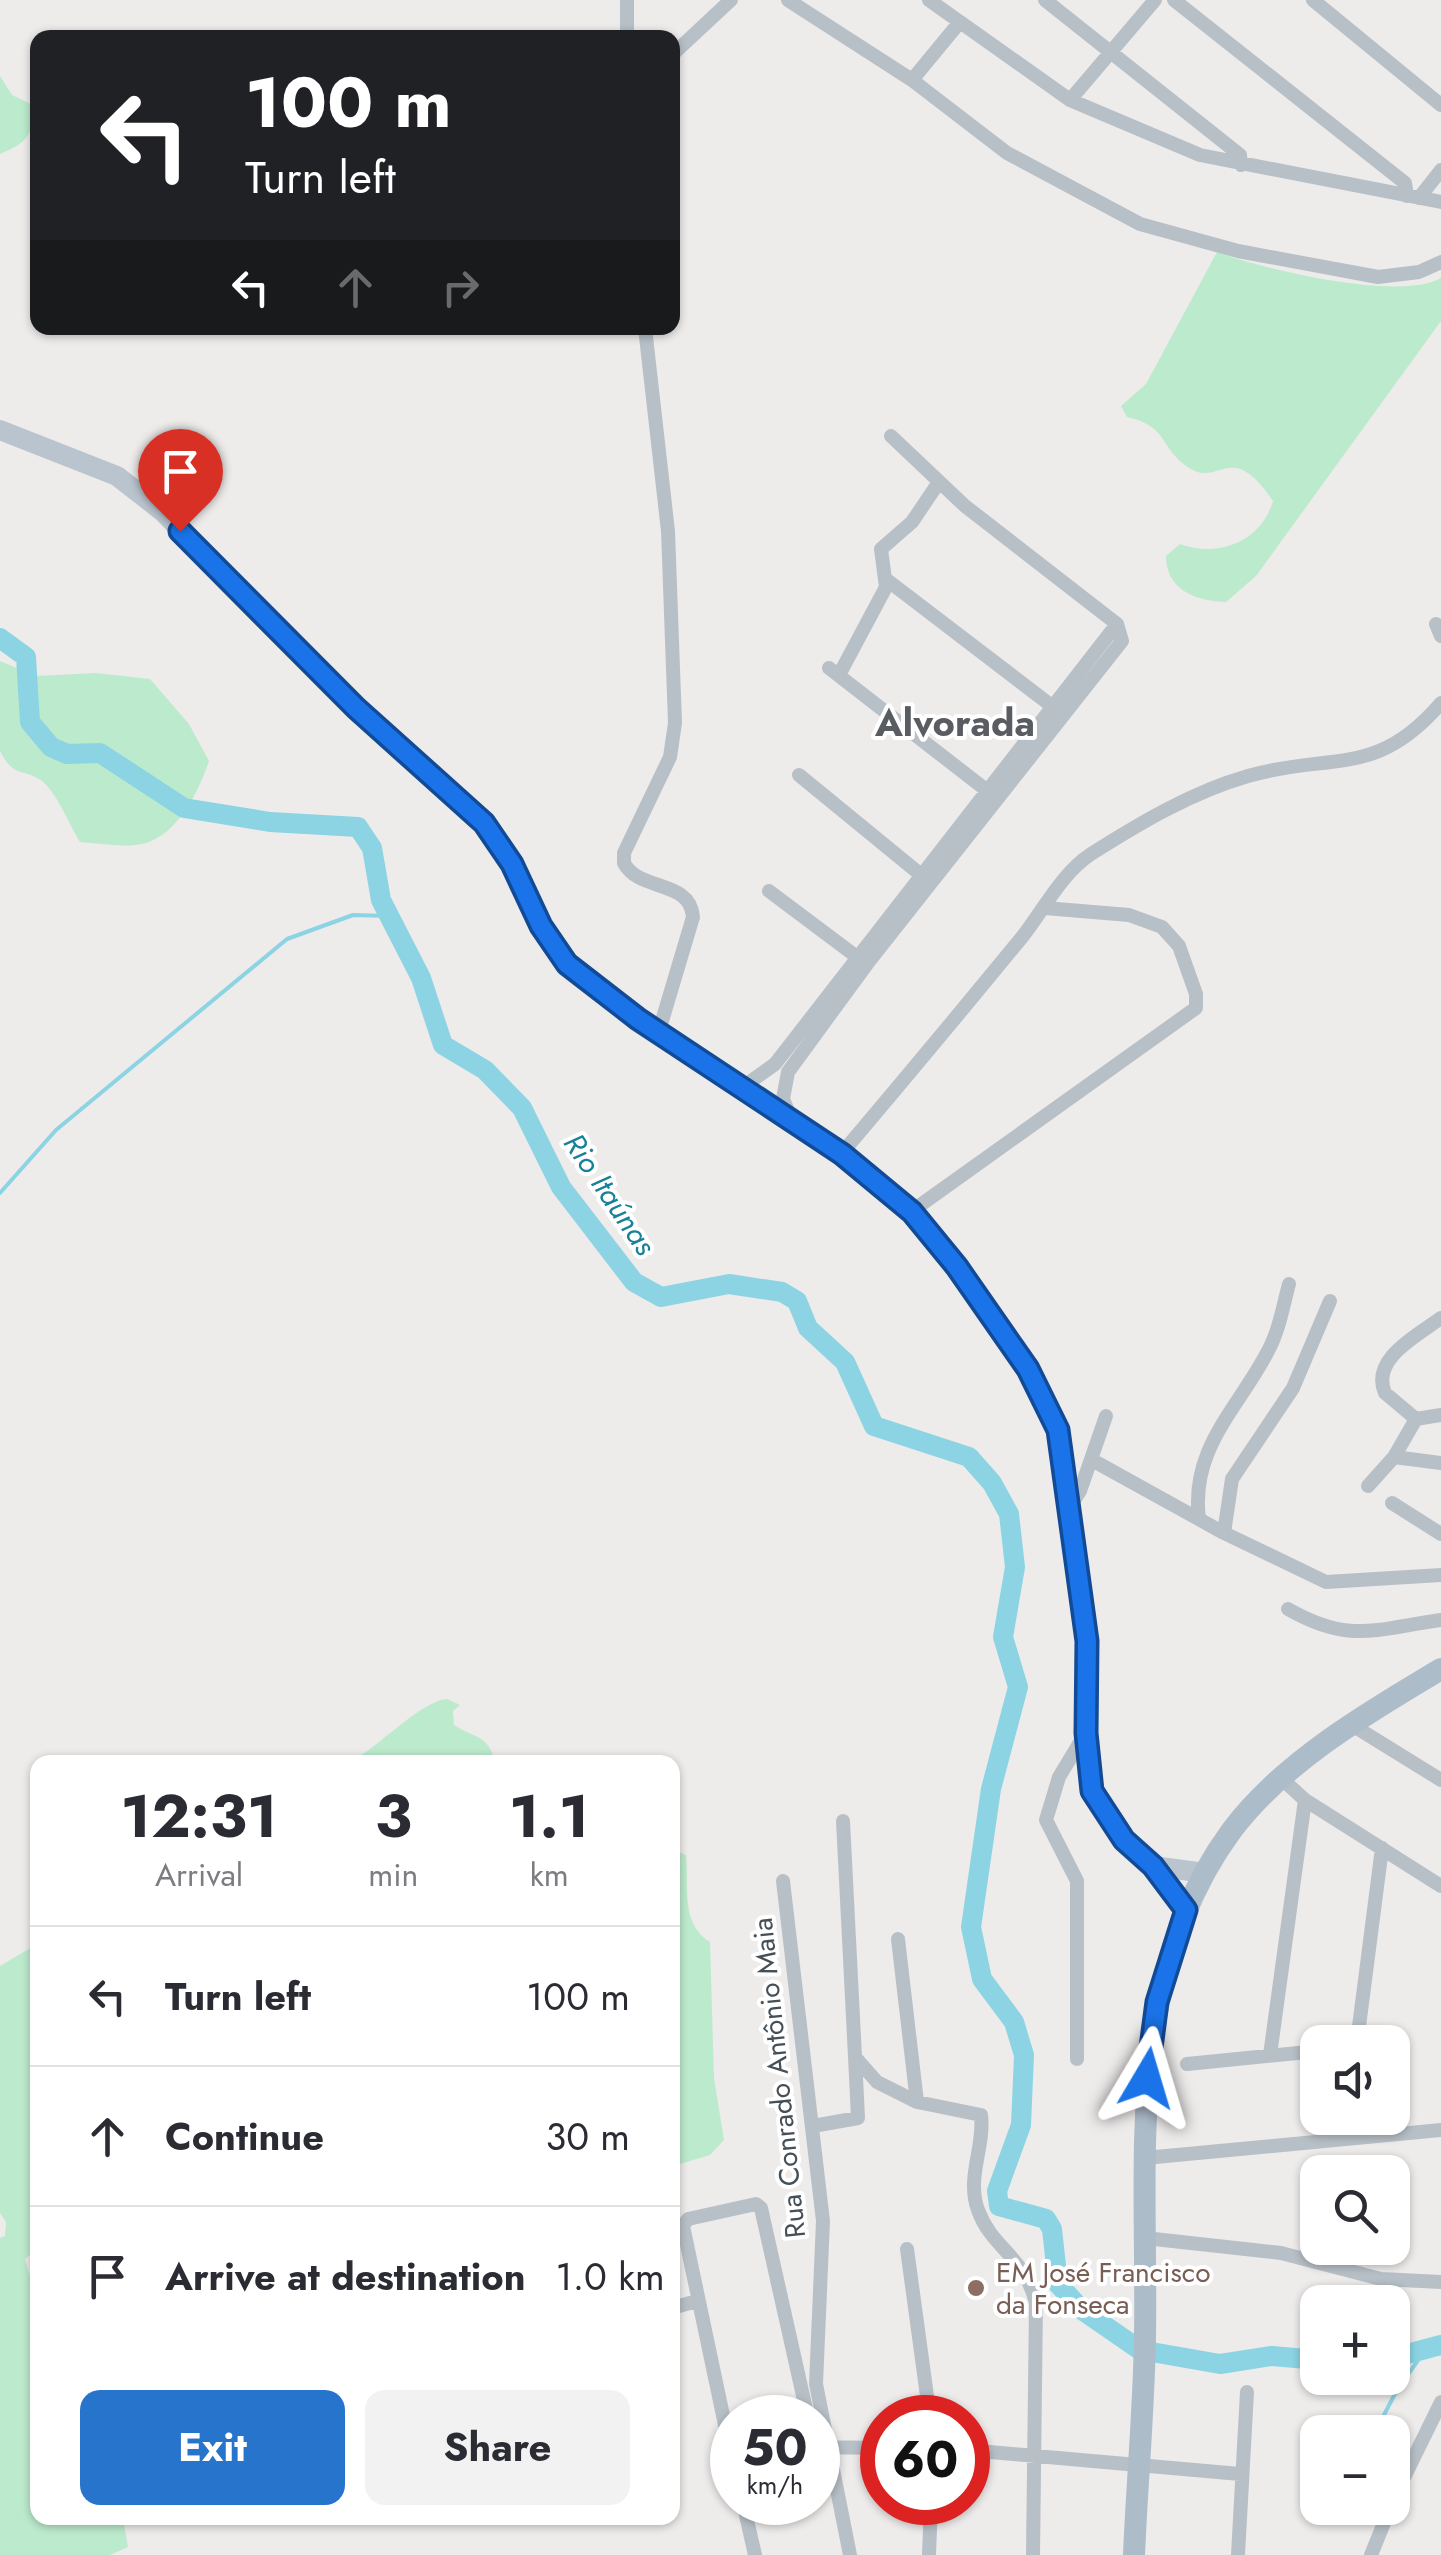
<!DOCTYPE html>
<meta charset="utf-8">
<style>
:root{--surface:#fff;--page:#f2f2f3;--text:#2b2b33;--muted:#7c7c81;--line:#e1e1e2;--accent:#2774cc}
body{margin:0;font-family:Jost,sans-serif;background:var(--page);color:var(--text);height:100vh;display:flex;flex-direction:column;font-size:38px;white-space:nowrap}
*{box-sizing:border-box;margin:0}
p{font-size:32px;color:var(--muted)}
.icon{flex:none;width:55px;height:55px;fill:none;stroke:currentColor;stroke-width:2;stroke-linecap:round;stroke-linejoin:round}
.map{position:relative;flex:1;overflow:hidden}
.drawer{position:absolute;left:30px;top:1755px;width:650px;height:770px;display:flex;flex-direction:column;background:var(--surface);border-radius:20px;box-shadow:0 2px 8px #0004}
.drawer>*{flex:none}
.hud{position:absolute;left:30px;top:30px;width:650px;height:305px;border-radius:20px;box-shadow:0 2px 8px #0004;background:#202124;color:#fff;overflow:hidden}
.tools{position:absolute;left:1300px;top:2025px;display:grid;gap:20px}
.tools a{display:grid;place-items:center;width:110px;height:110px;border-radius:20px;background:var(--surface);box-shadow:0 2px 8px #0004;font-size:50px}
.speed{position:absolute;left:710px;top:2395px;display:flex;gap:20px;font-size:50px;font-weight:700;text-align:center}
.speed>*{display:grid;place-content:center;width:130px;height:130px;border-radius:50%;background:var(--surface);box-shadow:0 2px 8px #0004;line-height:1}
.speed small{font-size:25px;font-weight:400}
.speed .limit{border:15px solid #d22;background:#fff;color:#111}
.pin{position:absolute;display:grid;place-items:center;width:85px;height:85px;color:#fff;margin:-102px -42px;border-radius:50% 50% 50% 0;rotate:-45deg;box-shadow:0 0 10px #0007}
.pin .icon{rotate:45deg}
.me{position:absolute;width:110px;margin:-55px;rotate:7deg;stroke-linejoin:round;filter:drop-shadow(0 0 8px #0008)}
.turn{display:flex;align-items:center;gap:35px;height:210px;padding:0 50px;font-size:45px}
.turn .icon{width:130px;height:130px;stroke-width:2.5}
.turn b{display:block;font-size:70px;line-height:85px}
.lanes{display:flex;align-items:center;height:95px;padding:0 50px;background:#0003;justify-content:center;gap:50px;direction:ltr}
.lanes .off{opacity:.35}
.eta{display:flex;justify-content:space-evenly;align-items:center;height:170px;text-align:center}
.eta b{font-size:60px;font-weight:700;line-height:70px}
.button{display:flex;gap:20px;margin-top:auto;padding:20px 50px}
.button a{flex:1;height:115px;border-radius:20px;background:var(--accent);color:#fff;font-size:40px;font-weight:700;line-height:115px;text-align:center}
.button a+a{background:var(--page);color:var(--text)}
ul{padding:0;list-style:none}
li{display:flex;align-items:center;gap:30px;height:140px;padding:0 50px;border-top:2px solid var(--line)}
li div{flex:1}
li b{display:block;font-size:38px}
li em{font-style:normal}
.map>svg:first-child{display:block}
.green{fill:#bceacc}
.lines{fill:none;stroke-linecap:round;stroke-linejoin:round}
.stream{stroke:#8cd4e3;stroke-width:4}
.river{stroke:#8cd4e3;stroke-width:20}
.street{stroke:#b8c0c7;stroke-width:14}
.secondary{stroke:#bac4ce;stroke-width:20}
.primary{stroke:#adbcc9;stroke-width:22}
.route-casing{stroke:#114b97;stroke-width:25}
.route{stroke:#1a73e8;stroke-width:18}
.education-dot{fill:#8d6e63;stroke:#fff;stroke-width:4}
.labels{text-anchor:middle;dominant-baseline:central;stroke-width:8;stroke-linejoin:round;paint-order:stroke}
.street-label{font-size:28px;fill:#454f57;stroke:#fff}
.education-label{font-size:28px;fill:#785e54;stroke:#fff;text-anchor:start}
.water-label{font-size:30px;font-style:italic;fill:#178198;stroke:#fff}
.district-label{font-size:38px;font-weight:bold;fill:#595c60;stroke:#fff}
</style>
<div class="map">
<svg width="1441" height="2555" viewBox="0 0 1441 2555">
<rect width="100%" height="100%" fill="#eeebeb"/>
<path class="green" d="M0 76 12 95 33 105C33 136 28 142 0 154Z
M1217 252C1262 269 1401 302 1441 278V321L1256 576 1226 602C1196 601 1166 590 1166 556L1180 544C1218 558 1261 542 1273 501 1229 436 1220 491 1186 466 1159 446 1168 426 1127 417L1121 406 1146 384Z
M0 661 35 676 96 673 150 679 189 724 209 761C198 793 175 842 135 845 117 847 98 843 80 842 70 826 57 793 42 781 22 767 14 779 0 751Z
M447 1699 460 1705 453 1711 454 1725C474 1738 489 1735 495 1762H350C380 1746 421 1701 447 1699Z
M679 1852 686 1855C689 1885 680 1924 710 1942L714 2078 724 2140 710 2155 673 2166 672 1853Z
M37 1944 38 2248 25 2259 38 2303V2518H123L128 2547 110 2555H0V2238L5 2236 6 2222 0 2213V1966Z"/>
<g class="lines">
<path class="stream" d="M0 1193 56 1130 287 939 353 915 389 916
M1375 2432 1397 2390 1426 2349"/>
<path class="river" d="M0 638 26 657 30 722 51 747 67 754 100 753 184 808 270 822 358 827 372 848 381 900 421 978 443 1045 485 1070 522 1108 561 1187 634 1282 661 1297 729 1284 782 1292 797 1301 808 1328 845 1362 874 1426 969 1457 992 1483 1009 1514 1015 1567 1003 1637 1018 1687 991 1789 971 1927 982 1979 1014 2022 1024 2055 1021 2125 997 2191 999 2206 1046 2219 1052 2229 1058 2284 1082 2310 1140 2350 1220 2364 1272 2356 1318 2360
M1392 2358 1441 2345"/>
<path class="street" d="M627 0V38
M788 0 912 80 1007 153 1140 224 1238 251 1378 277 1419 272 1441 262
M929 0 1070 100 1200 155 1441 202
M1045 0 1240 155 1241 165
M1174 0 1405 183 1407 196
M1313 0 1441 105
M672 55 731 0
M912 80 959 23
M1070 100 1155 0
M1419 198 1441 170
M645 328 668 531 675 723 670 757 624 853V863C639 892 690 879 693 917L659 1031
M891 436 965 506 1117 624
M887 580 1057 710
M1436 624 1441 636
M829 668 994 796
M839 675 886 587 881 549 912 522 939 482
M799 775 926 879
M769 891 861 960
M743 1087 775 1064 1117 624 1122 641 867 964 788 1072 783 1099 790 1116
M842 1153C903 1081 963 1009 1023 936 1044 909 1062 873 1091 854 1140 823 1192 792 1248 776 1331 752 1376 779 1441 703
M912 1211 1196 1008V994L1179 946 1162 927 1129 915 1045 908
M1416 1419 1385 1393C1370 1359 1418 1335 1441 1318
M1416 1419 1441 1415
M1394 1457 1441 1463
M1092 1460 1224 1533 1326 1582 1441 1575
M1368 1486 1394 1457 1416 1419
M1392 1503 1441 1534
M1069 1508 1080 1491 1106 1416
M1199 1519C1190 1448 1238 1409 1268 1351 1279 1331 1283 1306 1289 1284
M1224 1533 1232 1479 1293 1388 1330 1301
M1288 1609C1349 1644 1375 1629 1441 1620
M1352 1725 1441 1780
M1282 1779 1305 1800 1441 1886
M843 1821 855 2057 877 2082 917 2102
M783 1881 823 2221 816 2384 850 2555
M898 1939 917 2102 981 2115C985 2147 966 2177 978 2210 992 2249 1024 2255 1036 2303L1033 2555
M1357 2042 1382 1848
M1270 2055 1305 1800
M1077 2059V1881L1046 1820 1059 1777 1085 1734
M1187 2064 1318 2051
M813 2126 858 2118 855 2057
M1145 2158 1441 2130
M1145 2238 1281 2253 1381 2279 1441 2282
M907 2249 930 2418
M672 2308 697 2301
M818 2447 882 2448
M968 2450 1240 2474
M732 2458 683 2226 688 2219 756 2204 761 2208 808 2418
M743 2502 755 2555
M1392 2502 1441 2402
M929 2555 931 2502
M1238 2555 1247 2392
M1371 2555 1390 2508"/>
<path class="secondary" d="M0 430 117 476 163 512 356 709 484 823 512 864 541 926 567 963 639 1019 842 1153 912 1211 957 1267 1028 1369 1058 1429 1087 1641 1086 1733 1092 1791 1124 1840 1153 1866 1186 1911
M1153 1866 1205 1873"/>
<path class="primary" d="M1134 2555C1137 2482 1144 2409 1145 2335 1148 2164 1123 1977 1232 1830 1284 1761 1369 1712 1441 1669"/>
</g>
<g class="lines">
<g class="route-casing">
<path id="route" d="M180 531 356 708 484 823 512 864 541 926 567 964 638 1019 842 1154 912 1212 957 1267 1028 1369 1058 1430 1087 1641 1086 1733 1092 1791 1124 1840 1153 1866 1186 1910 1157 2002 1147 2078"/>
</g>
<use href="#route" class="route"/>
</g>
<circle class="education-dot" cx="976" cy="2288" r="10"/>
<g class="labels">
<g class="street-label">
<text transform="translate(779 2078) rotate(-96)">Rua Conrado Antônio Maia</text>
</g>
<g class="education-label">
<text x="996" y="2272">EM José Francisco<tspan x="996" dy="32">da Fonseca</tspan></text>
</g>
<g class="water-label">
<text transform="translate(610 1194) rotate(56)">Rio Itaúnas</text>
</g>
<g class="district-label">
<text x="955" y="722">Alvorada</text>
</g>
</g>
</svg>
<div class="tools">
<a><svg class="icon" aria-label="sound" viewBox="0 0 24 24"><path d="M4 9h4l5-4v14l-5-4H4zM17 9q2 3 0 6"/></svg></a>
<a><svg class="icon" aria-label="search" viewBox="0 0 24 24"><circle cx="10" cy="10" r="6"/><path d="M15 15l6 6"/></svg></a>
<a>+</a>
<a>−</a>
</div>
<div class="speed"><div>50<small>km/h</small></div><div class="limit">60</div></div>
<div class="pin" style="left:180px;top:531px;background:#d93025"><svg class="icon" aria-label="arrive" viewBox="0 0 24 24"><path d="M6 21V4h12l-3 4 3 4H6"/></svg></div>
<svg class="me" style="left:1147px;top:2078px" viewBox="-20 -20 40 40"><path d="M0-17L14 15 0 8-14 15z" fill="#1a73e8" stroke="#fff" stroke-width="4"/></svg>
<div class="hud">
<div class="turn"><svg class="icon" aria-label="left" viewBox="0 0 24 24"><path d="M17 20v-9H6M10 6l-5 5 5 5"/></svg><div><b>100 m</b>Turn left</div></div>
<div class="lanes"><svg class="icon" aria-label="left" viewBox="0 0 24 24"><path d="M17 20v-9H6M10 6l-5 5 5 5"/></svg><svg class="icon off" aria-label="ahead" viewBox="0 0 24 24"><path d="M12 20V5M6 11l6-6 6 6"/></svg><svg class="icon off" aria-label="right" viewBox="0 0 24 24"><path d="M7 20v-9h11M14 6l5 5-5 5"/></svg></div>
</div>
<section class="drawer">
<div class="eta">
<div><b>12:31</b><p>Arrival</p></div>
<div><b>3</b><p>min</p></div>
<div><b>1.1</b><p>km</p></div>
</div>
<ul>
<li><svg class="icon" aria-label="left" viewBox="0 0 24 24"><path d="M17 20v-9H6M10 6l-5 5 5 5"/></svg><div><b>Turn left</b></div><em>100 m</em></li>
<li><svg class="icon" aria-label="ahead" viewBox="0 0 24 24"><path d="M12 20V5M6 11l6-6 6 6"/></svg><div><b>Continue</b></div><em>30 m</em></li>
<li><svg class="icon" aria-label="arrive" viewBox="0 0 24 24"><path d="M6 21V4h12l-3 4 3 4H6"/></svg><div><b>Arrive at destination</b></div><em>1.0 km</em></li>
</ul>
<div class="button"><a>Exit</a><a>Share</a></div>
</section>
</div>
